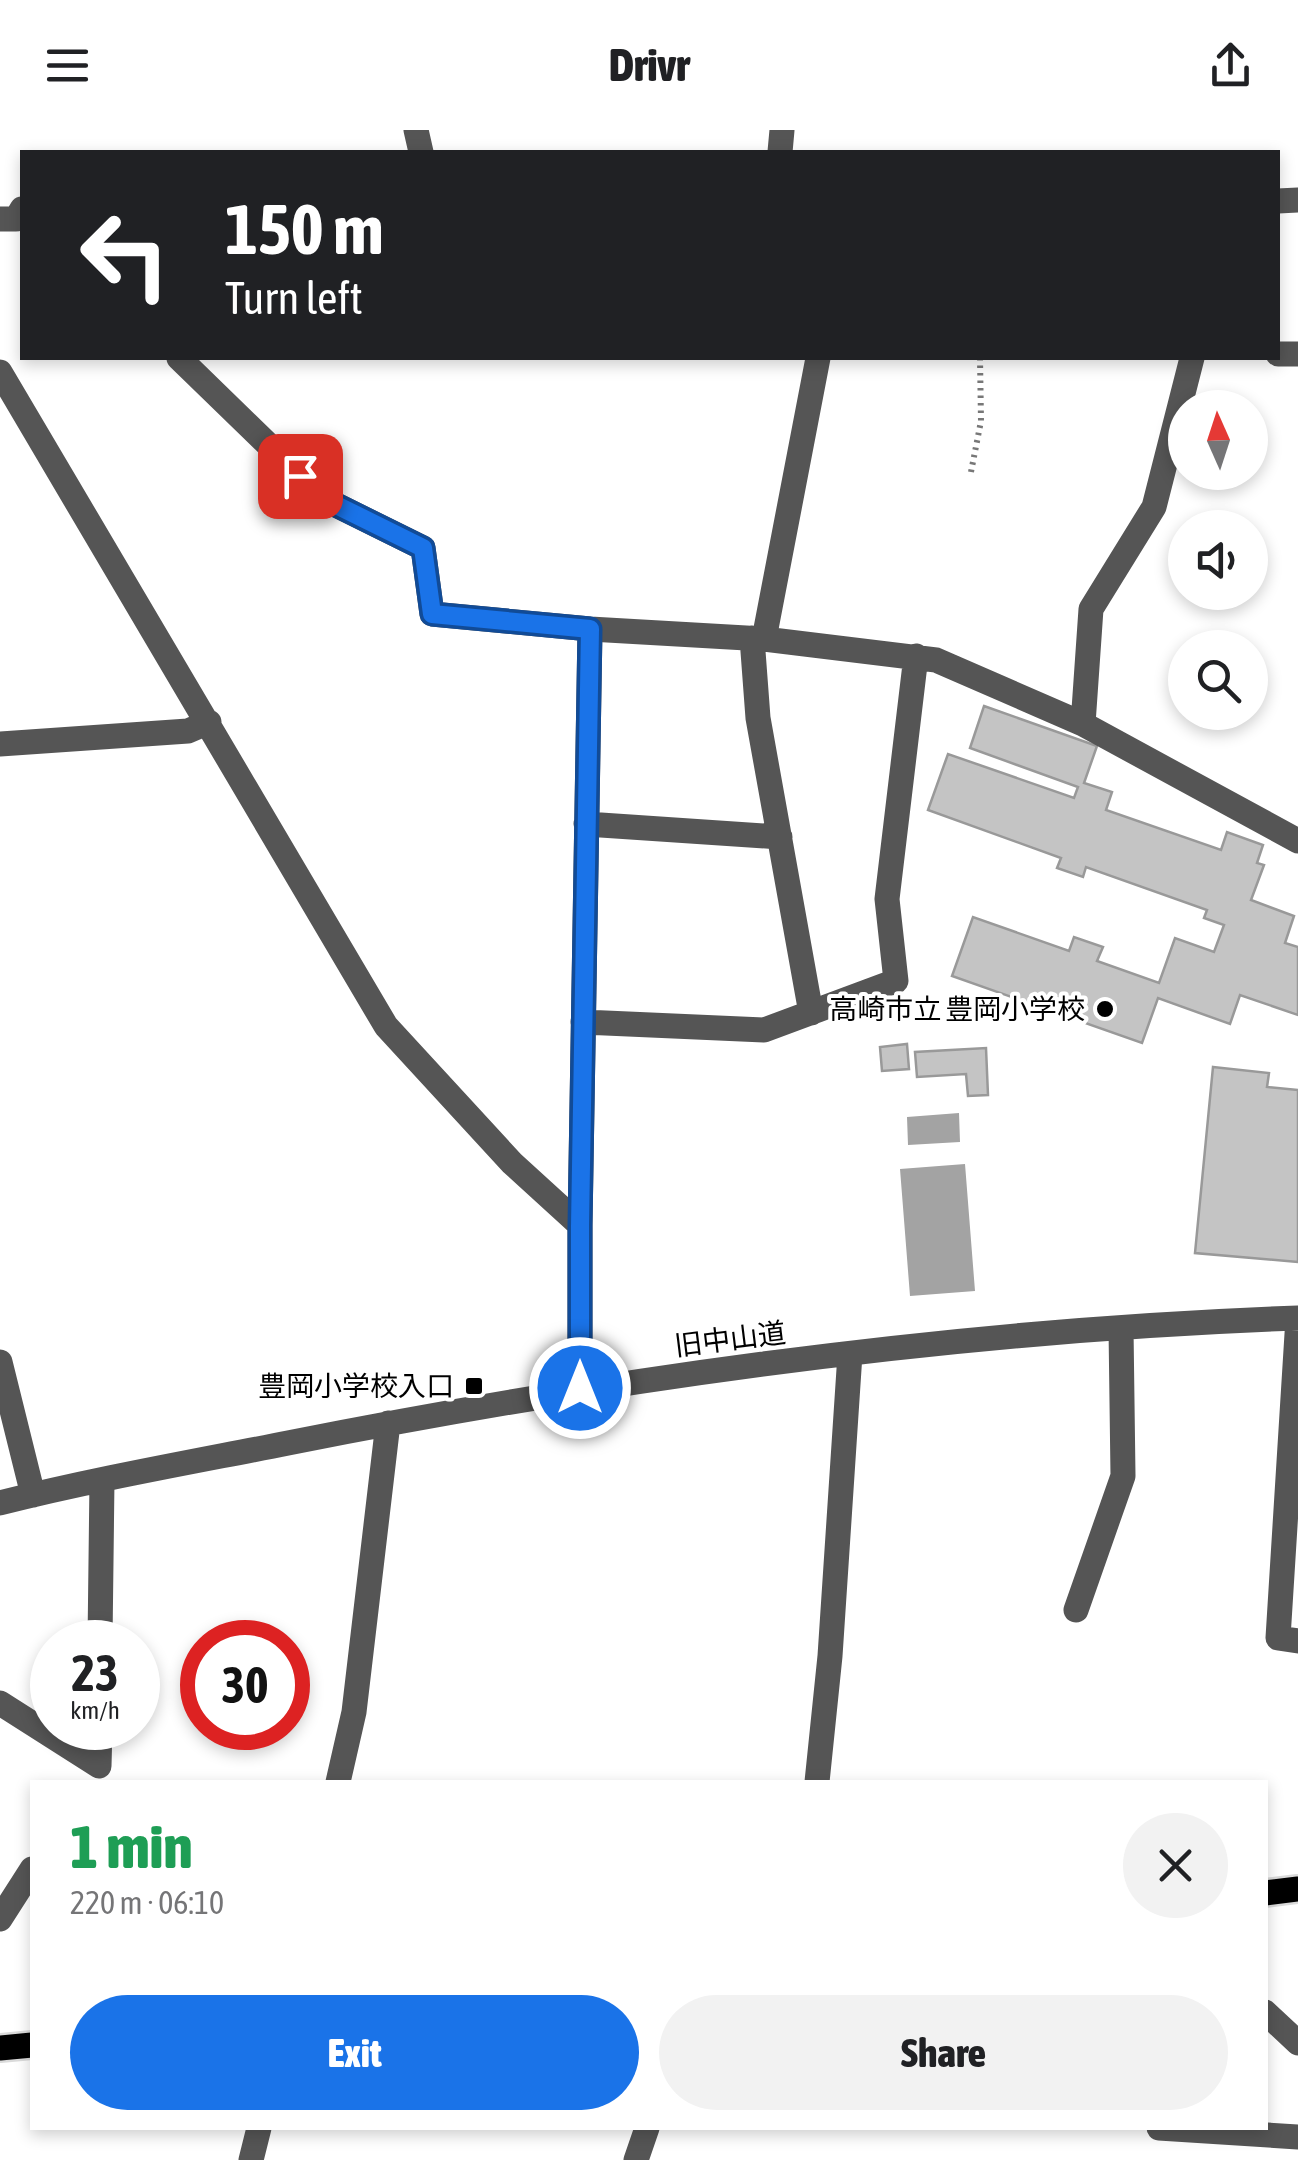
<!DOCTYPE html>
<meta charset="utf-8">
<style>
:root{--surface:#fff;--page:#f2f2f2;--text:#202124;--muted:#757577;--accent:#1a73e8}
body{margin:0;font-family:"Asap Condensed","Noto Sans JP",sans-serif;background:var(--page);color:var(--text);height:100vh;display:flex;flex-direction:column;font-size:38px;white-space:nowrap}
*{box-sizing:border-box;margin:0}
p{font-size:32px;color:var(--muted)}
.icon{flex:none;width:55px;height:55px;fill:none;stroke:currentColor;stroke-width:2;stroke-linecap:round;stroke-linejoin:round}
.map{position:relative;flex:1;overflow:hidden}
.sheet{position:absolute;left:30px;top:1650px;width:1238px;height:350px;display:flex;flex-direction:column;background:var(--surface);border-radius:0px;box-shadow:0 5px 15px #0003}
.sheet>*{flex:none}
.banner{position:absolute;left:20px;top:20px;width:1260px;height:210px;border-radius:0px;box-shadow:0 5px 15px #0003;background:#202124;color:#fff;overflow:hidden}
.needle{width:65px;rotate:357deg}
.fabs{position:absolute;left:1168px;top:260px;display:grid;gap:20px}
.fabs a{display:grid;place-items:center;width:100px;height:100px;border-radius:50%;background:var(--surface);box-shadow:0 5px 15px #0003;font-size:50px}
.speed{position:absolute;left:30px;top:1490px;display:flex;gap:20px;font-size:50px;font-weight:700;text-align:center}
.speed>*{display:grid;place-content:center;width:130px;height:130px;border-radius:50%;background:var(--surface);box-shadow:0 5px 15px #0003;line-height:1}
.speed small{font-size:25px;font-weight:400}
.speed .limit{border:15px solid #d22;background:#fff;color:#111}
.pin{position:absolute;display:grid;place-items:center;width:85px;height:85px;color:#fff;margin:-42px;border-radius:20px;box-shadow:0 5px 15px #0006}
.me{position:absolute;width:110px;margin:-55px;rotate:0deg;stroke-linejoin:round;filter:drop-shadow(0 0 8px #0008)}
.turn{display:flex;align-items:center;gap:35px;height:210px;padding:0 40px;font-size:45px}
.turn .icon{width:130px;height:130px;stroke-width:2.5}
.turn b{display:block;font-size:70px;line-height:85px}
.round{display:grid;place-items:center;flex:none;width:105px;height:105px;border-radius:52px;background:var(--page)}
.head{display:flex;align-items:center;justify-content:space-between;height:170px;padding:0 40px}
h1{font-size:60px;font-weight:800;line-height:75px;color:#1e9e55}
.cta{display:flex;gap:20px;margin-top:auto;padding:20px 40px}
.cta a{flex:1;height:115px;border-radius:60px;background:var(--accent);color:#fff;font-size:40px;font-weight:800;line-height:115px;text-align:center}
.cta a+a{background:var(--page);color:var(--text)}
header{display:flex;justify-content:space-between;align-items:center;height:130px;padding:0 40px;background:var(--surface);font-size:45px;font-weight:800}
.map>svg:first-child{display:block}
.water{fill:#a3a3a3}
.building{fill:#c4c4c4;stroke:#999;stroke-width:2.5}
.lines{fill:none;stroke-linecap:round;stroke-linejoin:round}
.major-casing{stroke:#dbdbdb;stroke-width:30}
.path{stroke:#777;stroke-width:6;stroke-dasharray:2.5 5;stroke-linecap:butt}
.minor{stroke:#555;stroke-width:25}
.major{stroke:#000;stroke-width:25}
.route-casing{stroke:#114b97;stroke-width:25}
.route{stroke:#1a73e8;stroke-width:18}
.poi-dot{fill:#000;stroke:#fff;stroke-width:4}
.labels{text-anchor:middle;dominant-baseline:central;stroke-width:8;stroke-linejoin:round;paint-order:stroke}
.poi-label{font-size:28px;fill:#000;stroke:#fff;text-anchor:end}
.street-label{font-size:28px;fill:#000;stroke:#fff}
</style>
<header><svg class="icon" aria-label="menu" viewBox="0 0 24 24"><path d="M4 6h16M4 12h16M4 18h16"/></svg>Drivr<svg class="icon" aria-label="share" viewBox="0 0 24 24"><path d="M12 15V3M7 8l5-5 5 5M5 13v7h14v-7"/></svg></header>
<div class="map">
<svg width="1298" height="2030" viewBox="0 0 1298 2030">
<rect width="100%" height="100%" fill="#fff"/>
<path class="water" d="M959 983 960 1012 908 1015 907 987Z
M965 1034 975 1161 910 1166 900 1039Z"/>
<path class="building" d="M984 576 1097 616 1084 653 1112 662 1106 680 1221 720 1227 702 1263 715 1257 733 1264 735 1251 770 1294 786 1285 813 1298 817V885L1240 865 1230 894 1158 868 1142 913 952 846 973 787 1069 821 1074 807 1103 817 1097 831 1159 853 1175 808 1214 822 1224 795 1204 788 1207 780 1086 737 1083 747 1057 738 1061 728 928 680 948 624 1074 668 1078 657 970 618Z
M907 914 909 939 882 941 880 917Z
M986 918 988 965 968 966 966 944 917 947 915 922Z
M1213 937 1269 943 1267 957 1298 960V1132L1195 1123Z"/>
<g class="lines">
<g class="major-casing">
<path id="major" d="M1265 1763 1298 1759
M0 1918 32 1915"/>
</g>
<path class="path" d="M971 342 981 291 980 228"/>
<path class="minor" d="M416 0 421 22
M780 22 782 0
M1278 71 1298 70
M0 89H16L22 79
M1278 224H1298
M179 228 324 369 423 418 432 484 590 499 764 509 936 530 1083 594 1298 711
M0 242 386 896 512 1033 580 1095
M752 508 758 588 811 883
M764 509 818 228
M1083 594 1091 479 1154 377 1192 228
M0 614 188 601 209 592
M586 694 780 707
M583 892 764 900 896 851 887 769 916 526
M1298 1188 1278 1508 1298 1511
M0 1232 33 1365
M580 1258V1095L590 499
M0 1373C95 1349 192 1332 288 1313 621 1247 959 1200 1298 1188
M1076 1480 1123 1346 1121 1198
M100 1512 102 1350
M0 1573 99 1636 100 1598
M338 1652 354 1582 388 1293
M817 1652 830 1526 850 1224
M0 1789 32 1739
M1265 1882 1298 1913
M1159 1998 1298 2007
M251 2030 259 1998
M636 2030 647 1998"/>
<use href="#major" class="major"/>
</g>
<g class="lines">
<g class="route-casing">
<path id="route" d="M300 346 324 369 423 418 432 484 590 499 580 1096V1258"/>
</g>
<use href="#route" class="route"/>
</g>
<g class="poi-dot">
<circle cx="1105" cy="879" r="10"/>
<rect x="464" y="1246" width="20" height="20" rx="5"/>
</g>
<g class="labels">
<g class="poi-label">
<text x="1085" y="879">高崎市立 豊岡小学校</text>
<text x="454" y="1256">豊岡小学校入口</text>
</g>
<g class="street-label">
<text transform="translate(730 1209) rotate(-7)">旧中山道</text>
</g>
</g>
</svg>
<div class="fabs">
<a><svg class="needle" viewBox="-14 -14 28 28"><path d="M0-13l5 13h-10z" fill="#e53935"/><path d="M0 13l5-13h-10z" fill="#757577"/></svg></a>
<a><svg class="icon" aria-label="sound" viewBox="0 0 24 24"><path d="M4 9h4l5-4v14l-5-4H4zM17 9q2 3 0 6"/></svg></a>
<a><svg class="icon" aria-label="search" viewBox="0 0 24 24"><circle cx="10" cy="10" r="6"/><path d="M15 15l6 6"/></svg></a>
</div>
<div class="speed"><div>23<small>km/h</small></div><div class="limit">30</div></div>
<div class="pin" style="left:300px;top:346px;background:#d93025"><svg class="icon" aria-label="arrive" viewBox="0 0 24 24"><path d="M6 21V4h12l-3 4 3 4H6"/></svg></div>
<svg class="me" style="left:580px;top:1258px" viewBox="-20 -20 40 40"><circle r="17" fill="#1a73e8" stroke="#fff" stroke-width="3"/><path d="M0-11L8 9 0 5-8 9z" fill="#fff"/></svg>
<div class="banner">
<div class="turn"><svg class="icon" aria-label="left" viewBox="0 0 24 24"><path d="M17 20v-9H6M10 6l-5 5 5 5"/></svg><div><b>150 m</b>Turn left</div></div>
</div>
<section class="sheet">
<div class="head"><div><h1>1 min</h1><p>220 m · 06:10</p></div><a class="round"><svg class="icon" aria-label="close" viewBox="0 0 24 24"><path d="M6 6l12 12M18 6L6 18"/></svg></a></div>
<div class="cta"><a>Exit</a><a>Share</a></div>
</section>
</div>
